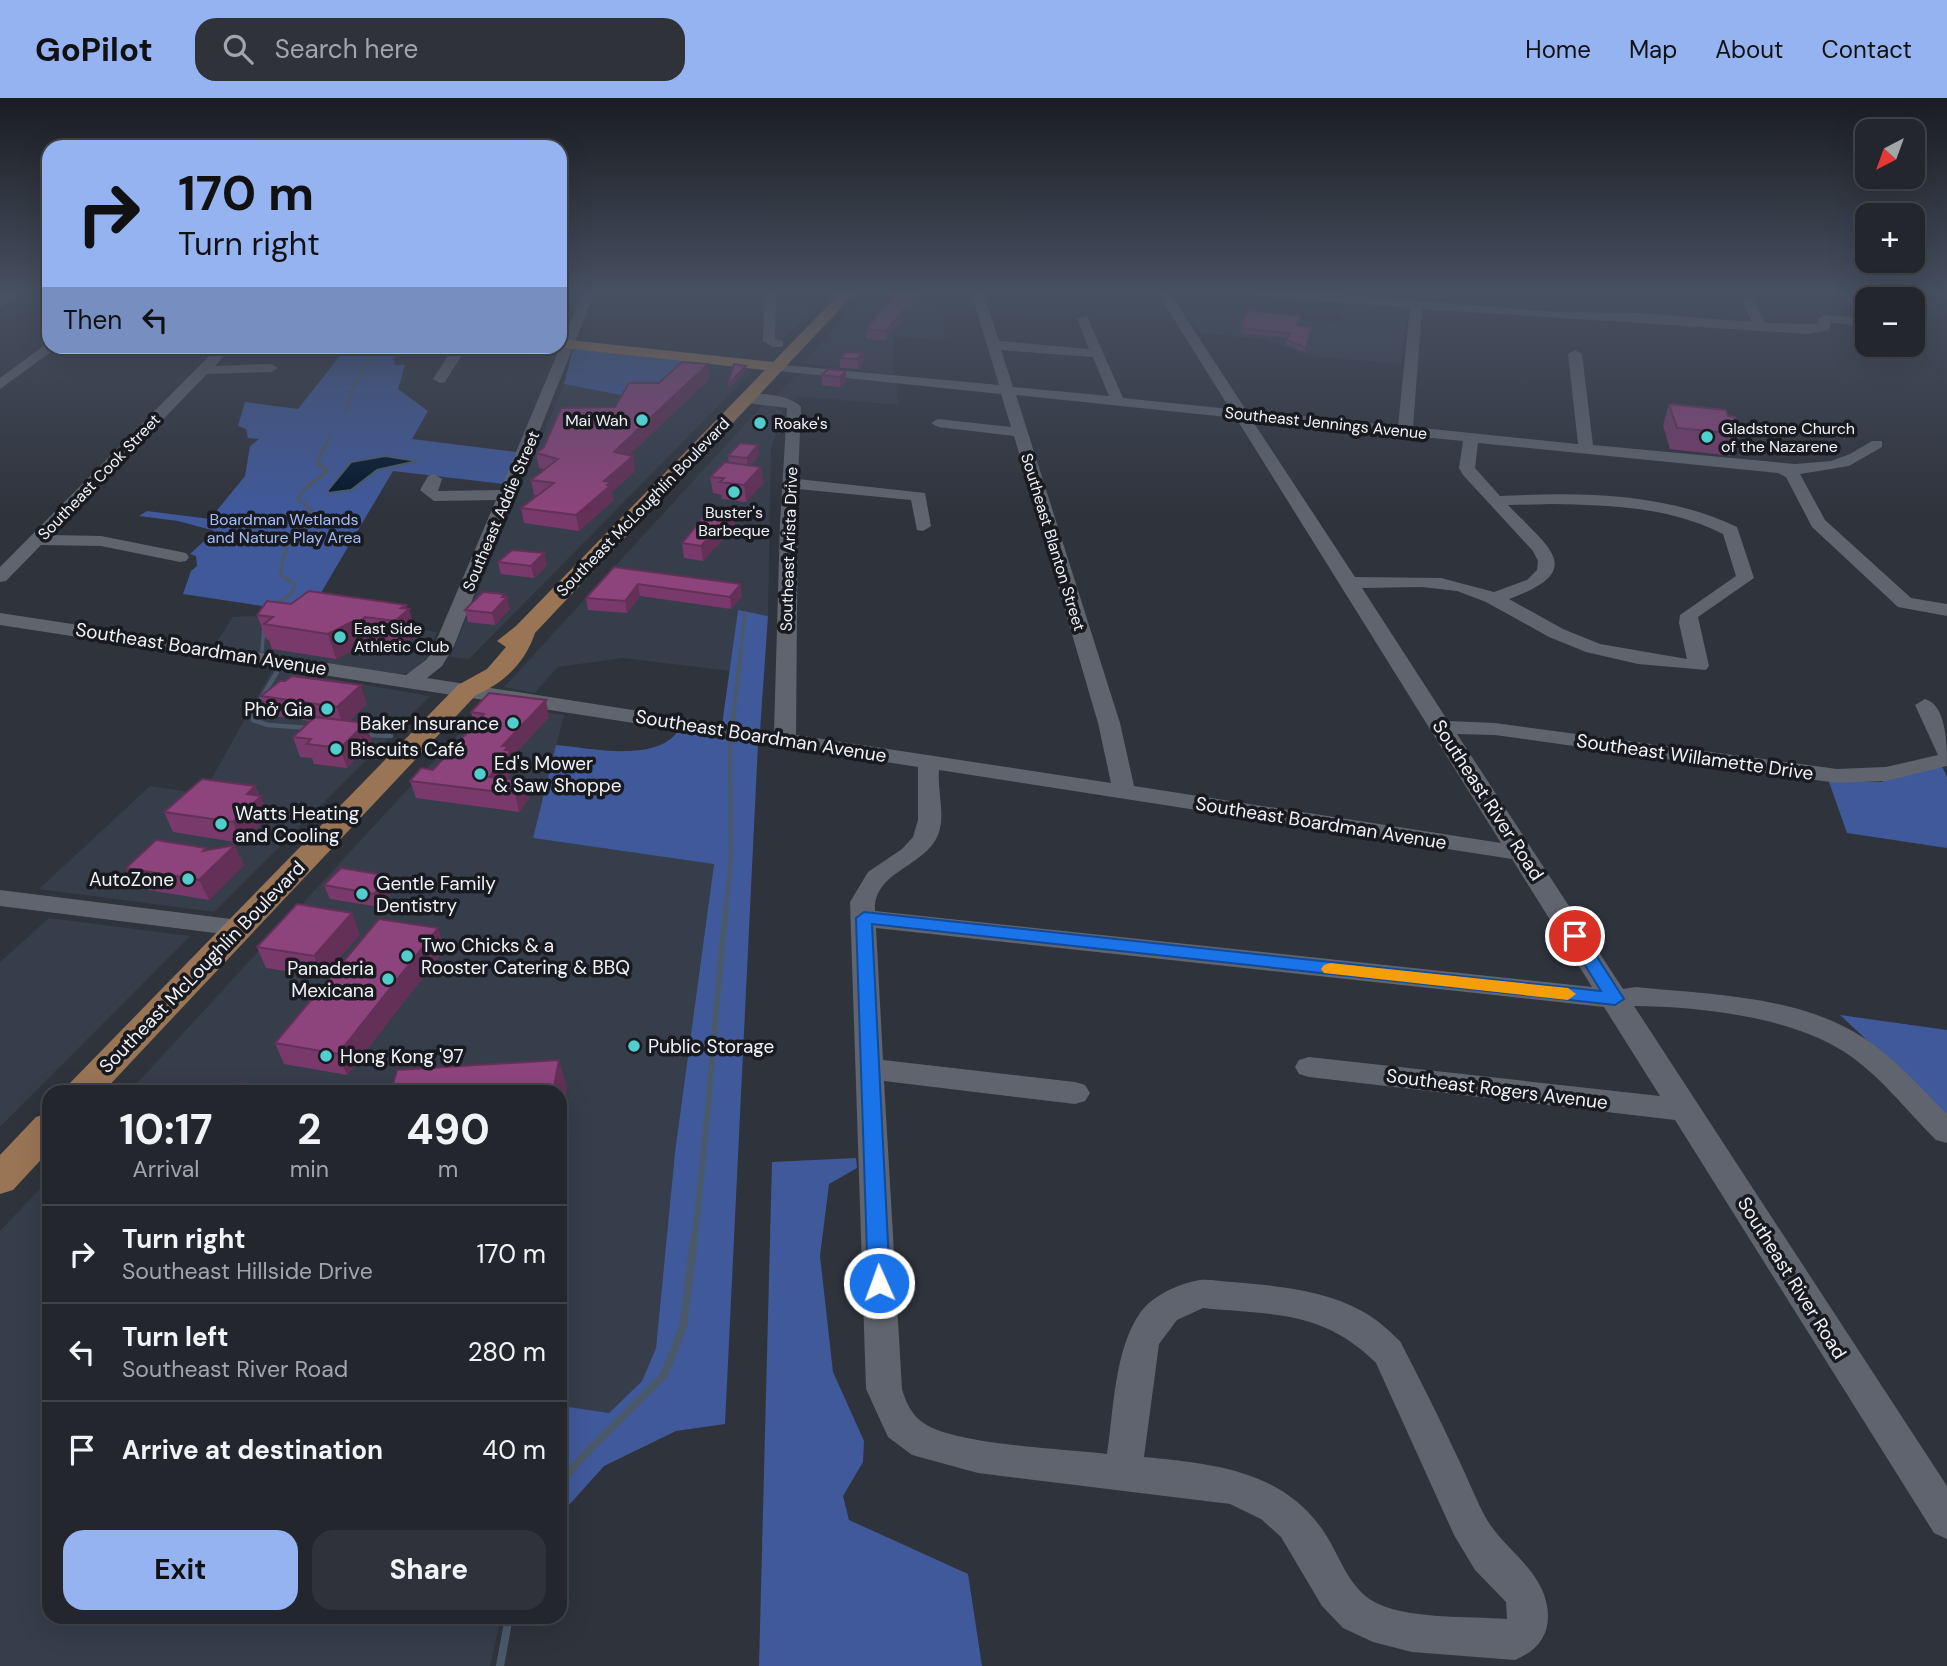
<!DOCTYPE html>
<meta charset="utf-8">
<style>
:root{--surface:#23262d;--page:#2f3239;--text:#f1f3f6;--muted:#a3a5aa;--line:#404349;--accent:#95b2f1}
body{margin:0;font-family:"DM Sans",sans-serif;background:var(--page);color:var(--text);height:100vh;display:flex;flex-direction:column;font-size:26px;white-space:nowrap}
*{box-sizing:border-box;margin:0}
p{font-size:23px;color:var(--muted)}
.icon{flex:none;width:38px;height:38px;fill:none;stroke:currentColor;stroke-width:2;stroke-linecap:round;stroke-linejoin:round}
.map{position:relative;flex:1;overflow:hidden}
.details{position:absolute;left:42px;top:987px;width:525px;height:539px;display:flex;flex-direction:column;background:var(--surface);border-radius:21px;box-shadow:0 7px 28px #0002,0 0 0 2px var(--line)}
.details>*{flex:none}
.top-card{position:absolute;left:42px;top:42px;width:525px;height:214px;border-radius:21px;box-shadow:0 7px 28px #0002,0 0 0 2px var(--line);background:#95b2f1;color:#111;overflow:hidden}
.needle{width:46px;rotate:221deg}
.fabs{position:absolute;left:1855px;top:21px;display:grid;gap:14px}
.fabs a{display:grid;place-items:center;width:70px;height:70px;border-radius:14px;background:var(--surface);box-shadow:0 7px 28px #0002,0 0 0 2px var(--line);font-size:35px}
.pin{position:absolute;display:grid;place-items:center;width:60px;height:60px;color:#fff;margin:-30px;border:4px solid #fff;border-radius:50%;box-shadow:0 2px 7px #0007}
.me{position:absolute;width:77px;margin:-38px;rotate:358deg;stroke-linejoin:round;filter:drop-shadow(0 0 5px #0008)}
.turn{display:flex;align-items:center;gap:24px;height:147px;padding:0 21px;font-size:32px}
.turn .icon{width:91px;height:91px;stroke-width:2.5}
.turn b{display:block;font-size:49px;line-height:60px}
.then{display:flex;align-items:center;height:66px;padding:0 21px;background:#0003;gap:14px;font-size:26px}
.eta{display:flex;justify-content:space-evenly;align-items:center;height:119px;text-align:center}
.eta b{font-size:42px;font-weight:700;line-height:49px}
.button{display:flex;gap:14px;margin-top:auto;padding:14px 21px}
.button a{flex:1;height:80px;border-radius:21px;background:var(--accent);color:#111;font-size:28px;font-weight:700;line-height:80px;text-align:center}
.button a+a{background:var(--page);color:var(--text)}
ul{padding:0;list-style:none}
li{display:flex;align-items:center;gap:21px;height:98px;padding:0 21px;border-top:2px solid var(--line)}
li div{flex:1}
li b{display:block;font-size:26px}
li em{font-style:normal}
header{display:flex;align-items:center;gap:42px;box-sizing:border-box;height:98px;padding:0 35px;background:var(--accent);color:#111}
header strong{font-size:33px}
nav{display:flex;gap:38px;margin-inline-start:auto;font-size:24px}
.search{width:490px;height:63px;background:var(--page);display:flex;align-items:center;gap:18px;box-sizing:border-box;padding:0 24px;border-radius:21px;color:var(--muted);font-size:26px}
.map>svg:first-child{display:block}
.built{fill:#363d4b}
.green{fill:#40599b}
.water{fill:#04182c;stroke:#4a5969;stroke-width:2}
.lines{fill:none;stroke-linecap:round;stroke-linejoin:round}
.stream-far4{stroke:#4a5969;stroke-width:2.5}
.stream-far3{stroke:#4a5969;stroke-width:3.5}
.stream-far2{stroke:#4a5969;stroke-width:4.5}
.stream-far1{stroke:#4a5969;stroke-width:6}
.stream{stroke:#4a5969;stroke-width:8}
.minor{fill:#5f646e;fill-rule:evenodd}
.major{fill:#997555;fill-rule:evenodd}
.wall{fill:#793a6b}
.shaded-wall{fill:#633057}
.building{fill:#8d447c;stroke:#633057;stroke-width:2}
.route{fill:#1a73e8;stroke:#114b97;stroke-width:2}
.slow{fill:#f59e0b}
.poi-dot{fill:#52cdce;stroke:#191a1f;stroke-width:2.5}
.labels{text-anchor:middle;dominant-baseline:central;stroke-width:7;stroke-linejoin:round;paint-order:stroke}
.far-poi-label{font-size:16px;fill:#eff2f8;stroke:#191a1f;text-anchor:start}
.far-street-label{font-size:16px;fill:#eff2f8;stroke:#191a1f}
.far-park-label{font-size:16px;fill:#a3bdfa;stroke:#191a1f}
.street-label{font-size:19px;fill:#eff2f8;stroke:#191a1f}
.poi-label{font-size:19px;fill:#eff2f8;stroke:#191a1f;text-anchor:start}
</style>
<header>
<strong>GoPilot</strong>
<div class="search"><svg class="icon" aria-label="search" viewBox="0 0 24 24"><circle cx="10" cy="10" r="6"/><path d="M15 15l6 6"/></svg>Search here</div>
<nav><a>Home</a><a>Map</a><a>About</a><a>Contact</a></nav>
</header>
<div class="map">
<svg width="1947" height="1568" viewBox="0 0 1947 1568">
<rect width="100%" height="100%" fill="#2f333c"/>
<path class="built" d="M777 194H831L780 244H774Z
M869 194H916L911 200 941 203 945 243 893 238V277L802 265Z
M1344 204 1408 209 1401 266 1309 258 1262 241 1201 235 1185 213 1333 225 1343 221 1340 215Z
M694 264 754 272 469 561 450 559 564 286 631 299 664 293Z
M802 276 896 285 899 307 797 298 793 302 775 299 795 278Z
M767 307 783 312 771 351 768 518 738 513 730 573 623 560 558 569 535 595 504 589 761 309Z
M279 511 437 534 427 560 411 574 400 576 214 548 233 519 274 517Z
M273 571 430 598 214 814 39 791 150 688 203 696Z
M487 605 564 617 533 740 714 765 675 1054 656 1250 642 1283 609 1315 562 1308 560 1319V994H129Z
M49 820 190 838 0 1029V864Z
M49 1081V1519H501L490 1568H0V1133Z"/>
<path class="green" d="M347 249H411L393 260 395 267H405L398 291 428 313 412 341 517 354 504 386 393 373 309 515 183 496 191 473 197 468 196 458 190 456 215 433 178 423 139 418 147 413 210 421 245 378 250 348 259 341 248 340 246 331 238 328 245 304 298 311Z
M573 251 694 264 664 293 631 299 564 286Z
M738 512 768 518 760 633 722 627Z
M678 633 758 646 725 1326 676 1333 604 1368 560 1417 562 1308 609 1315 642 1283 656 1250 675 1054 714 766 533 740 556 647C590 650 656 665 678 633Z
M1941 666 1947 679V750L1847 735 1829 684H1881Z
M1840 917 1947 932V1017Z
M856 1060 857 1070 829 1086 820 1158 833 1274 864 1343 863 1364 843 1398 849 1422 968 1476 982 1568H759L772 1064Z"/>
<path class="water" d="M385 358 417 363 377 372 351 392 328 395V392L351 364Z"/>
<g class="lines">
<path class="stream-far4" d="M345 313C350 306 348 300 352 292 359 276 371 265 377 248
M323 352 330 339"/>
<path class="stream-far3" d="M275 507 292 495 295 486 280 477C282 468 283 457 287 449 293 435 308 428 311 411L298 400 305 390 328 373 317 365 324 350
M262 553 264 527
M741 553 745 515"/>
<path class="stream-far2" d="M277 574 254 612 253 622 268 627 309 630
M364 637 391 638
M726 812 731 759 730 646 741 552"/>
<path class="stream-far1" d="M694 1143C708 1032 714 921 726 810"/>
<path class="stream" d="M560 1386 584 1357 664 1277 683 1229 694 1142
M500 1568 509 1519"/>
<path class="minor" d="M7 194H22L0 209V200Z
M583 194H595L515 394 517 397 512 401 454 548 442 568 427 580 774 634 780 426 787 310 747 305 740 301C752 291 791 297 801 309L798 381 925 395 931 428 923 433 917 432 911 402 798 391 796 637 1111 685 1098 625 1014 338 938 329 931 325 938 321 1011 329 1001 296 778 273 771 269 773 266 999 287 971 194H983L999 243 1089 251 1077 221 1087 218 1123 300 1230 311 1157 194H1169L1246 312 1398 328 1410 210 1260 198 1254 194H1310L1557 214 1640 215 1752 224 1742 203 1748 199 1754 203 1765 225 1818 226V221L1824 217 1867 220V228L1831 225 1829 232 1808 236 1422 211 1413 329 1578 346 1568 256 1575 252 1582 256 1593 347 1795 366 1831 363 1850 356 1872 343H1882V349L1849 368 1800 376 1825 422 1911 500 1947 506V518L1898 509 1812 429 1786 379 1778 375 1478 345 1475 370 1500 398C1579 394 1664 394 1737 429L1754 480 1698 519 1709 568 1706 572 1638 566 1586 554 1549 539 1486 504 1457 493 1422 489 1362 490 1448 623 1495 625 1837 671 1886 669 1938 657 1915 607 1925 601C1947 607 1947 648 1947 668L1886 683 1837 685 1495 637 1457 636 1623 891 1636 889C1711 897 1798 897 1864 940 1895 960 1920 990 1947 1016V1045L1936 1042C1906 1012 1879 976 1843 953 1790 919 1696 908 1634 908L1947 1388V1441L1934 1435 1675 1022 1309 979 1299 976 1295 969 1299 962 1309 959 1660 998 1604 909 876 830 883 962 1075 984 1085 987 1090 995 1085 1003 1075 1006 884 983 902 1291C906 1305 912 1318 925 1326 958 1347 1066 1351 1107 1356 1114 1311 1114 1253 1140 1215 1153 1197 1178 1186 1200 1182 1210 1181 1222 1184 1232 1184 1276 1188 1323 1191 1362 1213 1377 1221 1388 1232 1400 1243 1419 1280 1438 1317 1455 1354 1466 1376 1475 1400 1487 1422 1505 1451 1538 1470 1546 1503 1553 1532 1541 1551 1515 1562L1412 1554 1373 1544 1343 1530 1322 1508 1281 1439 1261 1421 1230 1406 978 1375 912 1357 888 1339 866 1291 850 804 868 774 902 751 913 739 918 722V669L0 527V515L406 577 427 561 434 548 496 402 434 403 420 392 428 378 434 376 442 381 438 393 500 392ZM1001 252 1093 259 1109 298 1013 289ZM1016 297 1236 320 1501 745 1134 688 1120 625ZM1252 322 1463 343 1459 370 1463 377 1533 453 1538 463 1537 472 1527 482 1494 494 1441 480 1355 479ZM1552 406C1611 407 1670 409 1723 436L1736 478 1680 517 1679 525 1687 561 1600 546 1563 531 1509 501C1588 472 1549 450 1508 407ZM939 672 1512 761 1592 889 875 813C873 773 924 770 938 737 946 717 937 693 939 672ZM1203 1210C1272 1217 1323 1212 1376 1265L1454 1437 1475 1472 1506 1504 1507 1521C1470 1518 1403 1522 1371 1502 1348 1487 1340 1459 1326 1437 1285 1372 1214 1366 1144 1359L1159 1246 1177 1222Z
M764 194H776L775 241 783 243V249H773L763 243Z
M1856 194H1868L1873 201 1863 205Z
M49 244V248H56L55 251 0 291V280Z
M219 248H233L215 268 271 266 278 270 271 274 207 276 51 437 101 438 186 455 189 459 186 463 180 464 101 448 41 447 6 483 0 484V469Z
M443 248H461L465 252 445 284 440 285 433 281 451 253Z
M0 792 239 822 248 824 252 830 248 836 239 838 0 808Z"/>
<path class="major" d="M841 194H856L535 535C525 565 504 585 476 597L103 994H64L70 985 458 587 487 571 506 549 497 543 516 528 765 272 554 249 560 248V241L773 264Z
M49 1015V1053L13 1092 0 1096V1057L36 1019Z"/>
</g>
<path class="wall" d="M916 206 886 242 866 241V231Z
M1298 228 1311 229 1305 254 1286 247 1288 240 1241 235V230Z
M846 254 864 265 858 271 840 270V260Z
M708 266 710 280 629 357 633 358 635 373 612 394 613 403 579 433 524 425 521 410 537 398 534 397 531 382 544 371 539 370 536 355 615 309 659 285Z
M846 273V283L840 289 822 287V277Z
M1669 306 1728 318 1740 336 1733 358 1670 351 1663 327Z
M759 357 751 367 761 369 763 385 746 404 722 401V397L713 395 710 379 729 365 728 358Z
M733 414 735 429 703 463 684 460 682 445Z
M498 464 547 467 534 480 501 476Z
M614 469 742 498 731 511 640 498 627 515 588 512 586 500Z
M504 496 510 511 495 527 468 524 465 512Z
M291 506 406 507 416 536 402 548 372 543 365 549H359L336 561 272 551 269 542 266 541 257 517Z
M261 598 367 606 349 623 372 644 347 670 314 666 312 660 300 659 293 639 309 623 268 617Z
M471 614 549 619 512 659 515 671 506 681 525 683 529 701 519 714 416 700 410 683 433 672 474 626Z
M255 688 269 718 241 745 173 734 164 714Z
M206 750 207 752 244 767 209 802 136 790 126 770Z
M324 787 395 791 379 809 330 801Z
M360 836 323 879 266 870 257 849Z
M445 851 347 977 284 966 275 945Z"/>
<path class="shaded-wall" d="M916 197V206L886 242V233Z
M863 255 864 265 858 271 857 261Z
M708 266 710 280 617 369 614 354Z
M746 268V273L728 291V286Z
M846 273V283L840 289V279Z
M758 347 759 357 748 371 747 360Z
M633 358 635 373 612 394 613 403 579 433 576 417 604 383Z
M761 369 763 385 746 404 744 387Z
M733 414 735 429 703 463 701 448Z
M544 455 547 467 534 480 531 468Z
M638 486 640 498 627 515 625 503Z
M741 486 742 498 731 511 730 499Z
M504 496 505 501 507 499 510 511 495 527 492 515Z
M406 507 407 513 409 511 416 536 402 548 395 523 401 510Z
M365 519 372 543 365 549 357 525Z
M351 524 359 549 336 561 328 536Z
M361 587 367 606 343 628 337 609Z
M546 602 549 619 512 659 515 671 496 694 489 679 502 648Z
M366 625 372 644 347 670 340 650Z
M525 683 529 701 519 714 515 696Z
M255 688 259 699 261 698 269 718 241 745 233 724 247 696Z
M235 747 244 767 209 802 199 782 203 753 206 750 214 768Z
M390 778 395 791 379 809 374 796Z
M352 815 360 836 323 879 314 858Z
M438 830 445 851 347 977 338 956Z
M559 962 567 990 560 1030V994H553Z"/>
<path class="building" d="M896 195 916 197 886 233 866 231Z
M1248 212 1300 218 1297 227 1311 229 1306 250 1287 242 1290 235 1241 230Z
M846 254 863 255 857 261 840 260Z
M682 264 708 266 614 354 633 358 604 383 611 384 607 387 610 388 576 417 521 410 554 385 531 382 558 361 536 355 544 349 561 310 615 309 629 285H659Z
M734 266 746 268 728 286Z
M828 271 846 273 840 279 822 277Z
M1669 306 1726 312 1728 318 1735 319 1740 336 1677 330Z
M740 345 758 347 747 360 728 358Z
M725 364 761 369 744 387 720 384 724 380 710 379Z
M709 412 733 414 701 448 682 445Z
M512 452 544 455 531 468 498 464Z
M614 469 741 486 730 499 638 486 625 503 586 500Z
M309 493 406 507 401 510 409 511 395 523 365 519 357 525 351 524 328 536 264 526 273 519 257 517 267 503 291 506Z
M483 494 504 496 502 499H507L492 515 465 512Z
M292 578 361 587 337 609 261 598 280 583H285Z
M489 595 546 602 502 648H508L505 652 511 653 489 679 525 683 515 696 410 683 421 670 433 672 484 616 471 614Z
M315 619 366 625 340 650 307 646 311 641 293 639Z
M202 681 255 688 247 696 261 698 233 724 164 714Z
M156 742 206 750 203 753 235 747 199 782 126 770Z
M341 770 390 778 374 796 324 787Z
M297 806 352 815 314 858 257 849Z
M379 821 438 830 338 956 275 945Z
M559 962 553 994H391L397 972Z
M240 985 283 990 280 994H182L188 987 235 992Z"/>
<linearGradient id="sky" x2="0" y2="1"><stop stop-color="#1a1c21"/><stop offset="0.47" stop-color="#475061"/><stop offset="1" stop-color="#475061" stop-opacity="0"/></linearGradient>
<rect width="1947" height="414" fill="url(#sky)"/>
<path class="route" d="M864 814 1601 893 1567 838 1575 833 1581 834 1624 901 1615 907 872 826 890 1185 887 1191 879 1194 872 1191 868 1185 856 820Z"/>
<path class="slow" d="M1330 865 1568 890 1576 896 1568 902 1324 875 1321 871 1324 867Z"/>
<g class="poi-dot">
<circle cx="642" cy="322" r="7"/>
<circle cx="760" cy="325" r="7"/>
<circle cx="1707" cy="339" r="7"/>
<circle cx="734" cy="394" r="7"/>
<circle cx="340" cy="539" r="7"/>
<circle cx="327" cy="611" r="7"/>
<circle cx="513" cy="625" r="7"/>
<circle cx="336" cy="651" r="7"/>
<circle cx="480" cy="676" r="7"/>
<circle cx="221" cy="726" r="7"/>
<circle cx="188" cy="781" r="7"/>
<circle cx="362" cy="796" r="7"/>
<circle cx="407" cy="858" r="7"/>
<circle cx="388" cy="881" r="7"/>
<circle cx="634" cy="948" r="7"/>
<circle cx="326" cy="958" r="7"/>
</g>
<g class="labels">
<g class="far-poi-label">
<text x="628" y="322" text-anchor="end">Mai Wah</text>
<text x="774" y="325">Roake's</text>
<text x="1721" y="330">Gladstone Church<tspan x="1721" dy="18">of the Nazarene</tspan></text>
<text x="734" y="414" text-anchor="middle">Buster's<tspan x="734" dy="18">Barbeque</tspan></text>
<text x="354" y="530">East Side<tspan x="354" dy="18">Athletic Club</tspan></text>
</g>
<g class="far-street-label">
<text transform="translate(1326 325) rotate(6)">Southeast Jennings Avenue</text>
<text transform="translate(99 379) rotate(-46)">Southeast Cook Street</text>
<text transform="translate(643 409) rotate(-46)">Southeast McLoughlin Boulevard</text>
<text transform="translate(501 413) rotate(-67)">Southeast Addie Street</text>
<text transform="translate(1053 444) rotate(73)">Southeast Blanton Street</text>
<text transform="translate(789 451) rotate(-88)">Southeast Arista Drive</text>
</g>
<g class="far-park-label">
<text x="284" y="421">Boardman Wetlands<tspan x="284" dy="18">and Nature Play Area</tspan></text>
</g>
<g class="street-label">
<text transform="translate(201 551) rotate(9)">Southeast Boardman Avenue</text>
<text transform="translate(761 638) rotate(9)">Southeast Boardman Avenue</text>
<text transform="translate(1695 659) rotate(8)">Southeast Willamette Drive</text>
<text transform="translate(1488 702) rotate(57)">Southeast River Road</text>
<text transform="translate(1321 725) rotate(9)">Southeast Boardman Avenue</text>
<text transform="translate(202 869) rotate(-46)">Southeast McLoughlin Boulevard</text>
<text transform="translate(1497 991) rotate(7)">Southeast Rogers Avenue</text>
<text transform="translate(1792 1180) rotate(58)">Southeast River Road</text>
</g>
<g class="poi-label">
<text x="313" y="611" text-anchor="end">Phở Gia</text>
<text x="499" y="625" text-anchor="end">Baker Insurance</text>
<text x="350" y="651">Biscuits Café</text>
<text x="494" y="665">Ed's Mower<tspan x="494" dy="22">&amp; Saw Shoppe</tspan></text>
<text x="235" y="715">Watts Heating<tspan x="235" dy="22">and Cooling</tspan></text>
<text x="174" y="781" text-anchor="end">AutoZone</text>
<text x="376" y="785">Gentle Family<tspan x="376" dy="22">Dentistry</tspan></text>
<text x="421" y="847">Two Chicks &amp; a<tspan x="421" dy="22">Rooster Catering &amp; BBQ</tspan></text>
<text x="374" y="870" text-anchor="end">Panaderia<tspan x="374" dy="22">Mexicana</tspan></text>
<text x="648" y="948">Public Storage</text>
<text x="340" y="958">Hong Kong '97</text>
</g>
</g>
</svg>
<div class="fabs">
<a><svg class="needle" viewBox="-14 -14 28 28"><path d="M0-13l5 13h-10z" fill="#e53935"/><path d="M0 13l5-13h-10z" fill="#a3a5aa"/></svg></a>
<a>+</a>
<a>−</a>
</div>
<div class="pin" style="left:1575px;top:838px;background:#d93025"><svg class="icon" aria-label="arrive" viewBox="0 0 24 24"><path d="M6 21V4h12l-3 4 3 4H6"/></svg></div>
<svg class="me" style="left:879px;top:1185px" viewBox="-20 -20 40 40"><circle r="17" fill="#1a73e8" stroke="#fff" stroke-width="3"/><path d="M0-11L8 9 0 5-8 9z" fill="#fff"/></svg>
<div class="top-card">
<div class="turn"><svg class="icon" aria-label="right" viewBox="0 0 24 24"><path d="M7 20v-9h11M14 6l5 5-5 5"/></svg><div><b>170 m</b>Turn right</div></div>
<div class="then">Then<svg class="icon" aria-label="left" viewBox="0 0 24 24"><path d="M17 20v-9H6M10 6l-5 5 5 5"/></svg></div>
</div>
<section class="details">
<div class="eta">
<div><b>10:17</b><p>Arrival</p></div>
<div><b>2</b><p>min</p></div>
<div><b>490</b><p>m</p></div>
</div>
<ul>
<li><svg class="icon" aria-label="right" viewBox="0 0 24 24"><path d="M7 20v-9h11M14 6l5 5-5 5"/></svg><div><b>Turn right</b><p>Southeast Hillside Drive</p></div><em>170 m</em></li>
<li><svg class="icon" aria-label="left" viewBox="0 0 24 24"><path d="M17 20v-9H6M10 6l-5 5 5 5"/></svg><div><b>Turn left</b><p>Southeast River Road</p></div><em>280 m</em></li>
<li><svg class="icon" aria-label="arrive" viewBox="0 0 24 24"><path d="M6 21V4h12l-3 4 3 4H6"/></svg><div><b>Arrive at destination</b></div><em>40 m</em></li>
</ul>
<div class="button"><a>Exit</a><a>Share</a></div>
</section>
</div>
